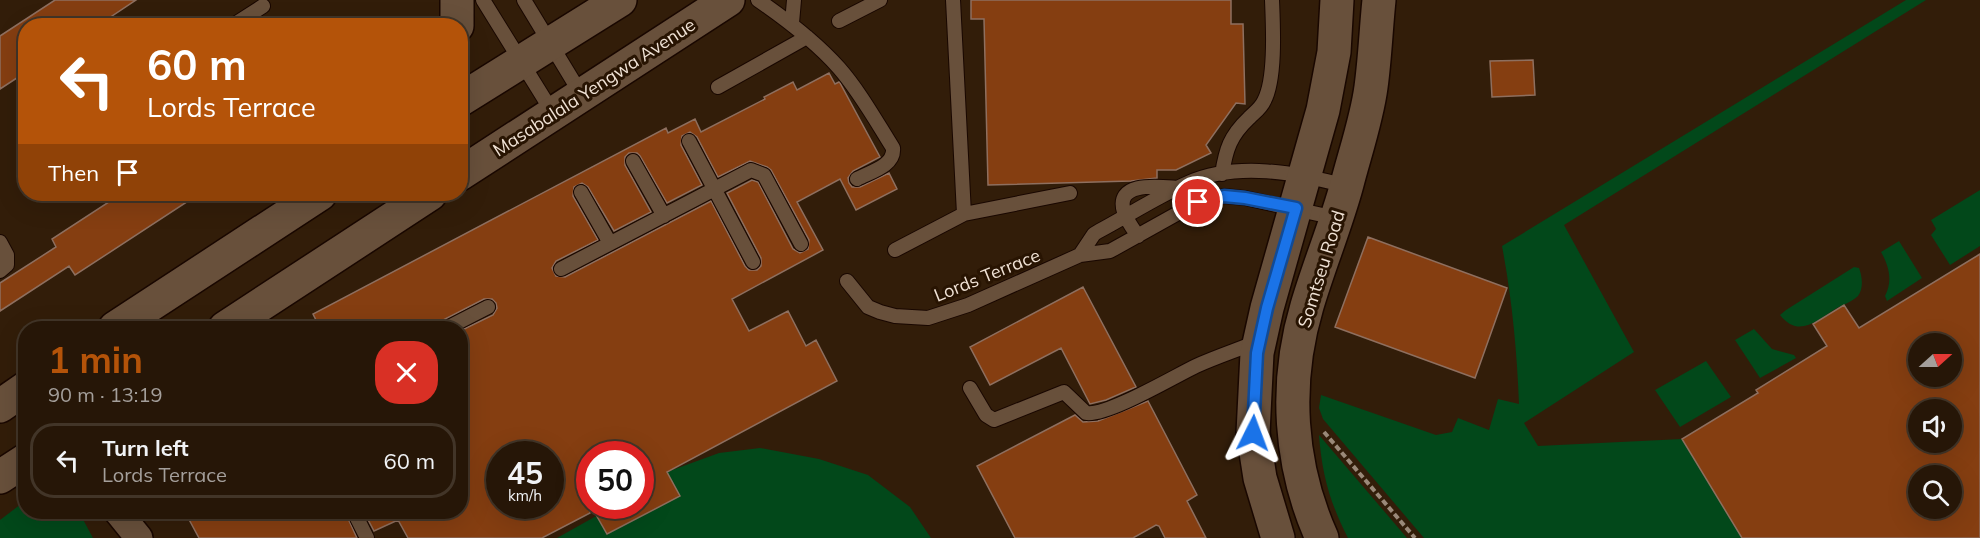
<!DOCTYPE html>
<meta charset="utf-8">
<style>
:root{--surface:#261607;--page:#322315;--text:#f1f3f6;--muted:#a49f9b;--line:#423528;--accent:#b45309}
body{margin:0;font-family:Mulish,sans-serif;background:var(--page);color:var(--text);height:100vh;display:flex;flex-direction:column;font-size:22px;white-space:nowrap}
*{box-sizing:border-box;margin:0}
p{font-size:20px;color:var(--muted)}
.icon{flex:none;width:33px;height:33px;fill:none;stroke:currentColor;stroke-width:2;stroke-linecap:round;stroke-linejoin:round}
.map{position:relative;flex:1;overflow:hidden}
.details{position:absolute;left:18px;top:321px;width:450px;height:198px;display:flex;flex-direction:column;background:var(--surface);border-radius:24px;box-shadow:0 6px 24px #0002,0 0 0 2px var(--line)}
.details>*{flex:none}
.top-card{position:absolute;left:18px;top:18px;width:450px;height:183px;border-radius:24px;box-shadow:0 6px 24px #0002,0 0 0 2px var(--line);background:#b45309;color:#fff;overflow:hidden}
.needle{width:39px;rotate:69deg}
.tools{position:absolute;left:1908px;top:333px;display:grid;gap:12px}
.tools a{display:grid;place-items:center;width:54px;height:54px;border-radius:50%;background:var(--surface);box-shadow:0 6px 24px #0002,0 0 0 2px var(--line);font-size:30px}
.speed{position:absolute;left:486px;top:441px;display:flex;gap:12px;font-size:30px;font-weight:700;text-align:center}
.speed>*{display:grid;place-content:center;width:78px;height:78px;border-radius:50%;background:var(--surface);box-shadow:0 6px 24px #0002,0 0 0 2px var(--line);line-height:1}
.speed small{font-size:15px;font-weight:400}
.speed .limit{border:9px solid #d22;background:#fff;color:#111}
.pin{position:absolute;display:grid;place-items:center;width:51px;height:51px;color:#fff;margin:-26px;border:3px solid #fff;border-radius:50%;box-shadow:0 2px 6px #0007}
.me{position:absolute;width:66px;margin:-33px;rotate:3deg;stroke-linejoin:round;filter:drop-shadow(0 0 4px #0008)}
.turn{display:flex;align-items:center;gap:21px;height:126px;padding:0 30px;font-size:27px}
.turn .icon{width:78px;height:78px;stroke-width:2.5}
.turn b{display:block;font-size:42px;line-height:51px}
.then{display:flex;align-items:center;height:57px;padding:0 30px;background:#0003;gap:12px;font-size:22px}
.round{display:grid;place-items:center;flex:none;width:63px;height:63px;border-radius:24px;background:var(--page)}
.headline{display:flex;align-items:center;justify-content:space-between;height:102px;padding:0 30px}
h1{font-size:36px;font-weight:700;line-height:45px;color:var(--accent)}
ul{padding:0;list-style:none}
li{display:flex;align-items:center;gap:18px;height:75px;margin:0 12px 9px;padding:0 18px;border:3px solid var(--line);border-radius:24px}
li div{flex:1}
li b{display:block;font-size:22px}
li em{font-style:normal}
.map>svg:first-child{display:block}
.green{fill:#02481a}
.building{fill:#853e11;stroke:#8e6f5f;stroke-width:1.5;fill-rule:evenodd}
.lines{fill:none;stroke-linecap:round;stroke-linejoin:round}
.lane-casing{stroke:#190700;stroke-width:16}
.street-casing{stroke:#190700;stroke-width:30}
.secondary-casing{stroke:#190700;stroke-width:36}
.path{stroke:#9a8979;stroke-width:4;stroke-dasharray:6 3;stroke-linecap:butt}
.lane{stroke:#68503b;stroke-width:14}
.street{stroke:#68503b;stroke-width:27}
.secondary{stroke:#68503b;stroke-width:33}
.route-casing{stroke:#114b97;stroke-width:15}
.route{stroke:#1a73e8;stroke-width:10}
.labels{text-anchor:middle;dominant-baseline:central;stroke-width:6;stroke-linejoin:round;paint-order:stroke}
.street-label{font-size:18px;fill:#f0e2d5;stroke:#281402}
</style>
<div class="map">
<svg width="1980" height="538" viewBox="0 0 1980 538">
<rect width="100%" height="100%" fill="#321d09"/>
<path class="green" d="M1906 0H1926L1564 225 1634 352 1524 423 1538 446 1682 439 1742 538H1424L1323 419 1319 408 1321 395 1436 435 1452 432 1458 418 1489 430 1498 399 1519 404C1517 351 1512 299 1502 246Z
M1980 190V246L1950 265 1931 235 1936 229 1931 220Z
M1899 241 1922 278 1887 301 1885 296C1893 281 1889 266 1881 252Z
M1854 267 1859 268C1862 276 1864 288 1858 296 1853 301 1843 305 1837 308 1817 320 1799 339 1780 315L1786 310Z
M1754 329 1772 349 1794 355 1796 358 1760 378 1735 340Z
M1706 361 1731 397 1680 427 1655 390Z
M1319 435 1407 538H1348C1330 503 1322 475 1319 435Z
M760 448 819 459 868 475 910 507 931 538H557L614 506H640L667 472 719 453Z
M25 501 26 512H79L93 538H0V520Z"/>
<path class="building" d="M55 0H136L97 26H26V72L0 89V36Z
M971 0H1231V24H1243L1245 104 1236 103 1206 145 1211 153 1176 170H1157V178L1131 181 988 185 984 19H971Z
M1533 60 1535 95 1492 97 1490 61Z
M829 73 835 84 839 82 840 83 880 157 853 171 848 178 849 183 852 187H860L889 173 897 189 856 210 840 179 797 202 823 250 732 299 749 331 788 311 806 346 816 340 837 381 667 472 680 496 607 534 591 506H640V454H590V513L542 538H408L398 520 374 531 364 512H460V331L493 315 497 308 496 303 492 299H484L443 320 438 328H320L313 314 666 128 668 133 695 119 701 132 765 99 764 97 793 82 797 90ZM690 132 697 137 718 177 750 161 767 167 771 170 809 240 808 249 800 253 793 249 758 182 752 180 727 193 761 258V266L757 270H749L745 266 711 201 565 277 556 276 552 268 556 261 598 240 573 196 574 187 582 183 588 187 614 231 651 212 625 165V157L629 153H637L640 156 667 203 702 185 681 145 682 136ZM500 454H550V506H500Z
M121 194H199L75 275 69 266 0 311V283L56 247 52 239Z
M1368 237 1507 288 1475 378 1335 327Z
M1980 254V538H1742L1682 439 1758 393 1756 390 1827 346 1813 324 1844 305 1859 328ZM1918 344H1952V376H1918ZM1918 410H1952V442H1918ZM1918 476H1952V508H1918Z
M1083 287 1136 387 1106 400 1090 404 1061 348 990 385 970 347Z
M1148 401 1197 495 1187 501 1206 538H1165L1159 526 1156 525 1133 538H1015L977 466 1075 415 1083 422 1098 421Z
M185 512H345L357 538H199Z"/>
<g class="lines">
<g class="lane-casing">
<path id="lane" d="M483 0 553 113
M524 0 581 94
M758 0C787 20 815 41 839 68 860 92 876 121 893 148 895 166 870 172 857 179
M953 0 964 214
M839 21 880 0
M792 23 794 0
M232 26 263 6
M718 87 807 37
M689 141 753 262
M633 161 664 216
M1222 174C1226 149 1230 136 1249 118 1255 112 1261 108 1264 101 1276 79 1273 25 1272 0
M581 192 610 243
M1138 236C1133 229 1127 221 1124 212 1114 180 1161 187 1178 188
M0 242 7 255V265L0 271
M895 250 964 214 1070 193
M1080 255 1094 234 1099 231C1129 215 1158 196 1188 183 1237 161 1297 173 1346 186
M561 269 751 170 764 175 801 244
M847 281 868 307 880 312 895 316 928 318 968 305 1080 255 1110 251 1198 202 1224 196 1245 198 1336 218
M447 328 488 307
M970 388 986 415 994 420 1064 392 1086 413C1106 417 1175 376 1196 366 1216 357 1237 350 1257 342
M354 512 367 538"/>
</g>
<g class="street-casing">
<path id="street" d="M118 512 139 538"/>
</g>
<g class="secondary-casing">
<path id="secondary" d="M457 0V26
M460 100 620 0
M460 174 728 0
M115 328 320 194
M225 328 430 194
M0 406 26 388
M0 477 26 460
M1278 538 1260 478 1253 433 1257 353 1267 308 1323 110 1334 52 1337 0
M1322 538C1289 465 1284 383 1307 306 1319 265 1336 225 1347 184 1355 153 1367 118 1371 87 1375 58 1376 29 1379 0"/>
</g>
<path class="path" d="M1324 432 1415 538"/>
<use href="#lane" class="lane"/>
<use href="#street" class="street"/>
<use href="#secondary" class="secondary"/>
</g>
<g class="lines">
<g class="route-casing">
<path id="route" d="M1198 202 1224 196 1245 198 1296 208 1267 308 1257 353 1253 433"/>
</g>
<use href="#route" class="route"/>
</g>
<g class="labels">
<g class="street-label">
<text transform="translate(594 87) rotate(-33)">Masabalala Yengwa Avenue</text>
<text transform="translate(1321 269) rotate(-73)">Somtseu Road</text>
<text transform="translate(987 275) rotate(-22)">Lords Terrace</text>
</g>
</g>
</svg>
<div class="tools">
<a><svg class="needle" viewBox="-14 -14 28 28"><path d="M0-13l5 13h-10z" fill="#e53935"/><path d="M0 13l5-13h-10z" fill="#a49f9b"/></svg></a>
<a><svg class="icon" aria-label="sound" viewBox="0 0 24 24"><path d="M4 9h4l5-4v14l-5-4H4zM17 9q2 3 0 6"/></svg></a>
<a><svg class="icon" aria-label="search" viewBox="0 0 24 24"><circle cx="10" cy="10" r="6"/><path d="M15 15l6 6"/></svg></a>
</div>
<div class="speed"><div>45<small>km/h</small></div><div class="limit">50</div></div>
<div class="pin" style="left:1198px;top:202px;background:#d93025"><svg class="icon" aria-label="arrive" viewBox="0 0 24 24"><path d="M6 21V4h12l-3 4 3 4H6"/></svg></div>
<svg class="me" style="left:1253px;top:433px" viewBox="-20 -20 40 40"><path d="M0-17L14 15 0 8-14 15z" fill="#1a73e8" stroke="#fff" stroke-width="4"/></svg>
<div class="top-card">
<div class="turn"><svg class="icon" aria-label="left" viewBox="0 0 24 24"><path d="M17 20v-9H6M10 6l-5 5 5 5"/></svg><div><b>60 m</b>Lords Terrace</div></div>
<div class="then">Then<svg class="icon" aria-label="arrive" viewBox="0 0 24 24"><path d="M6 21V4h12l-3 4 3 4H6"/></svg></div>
</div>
<section class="details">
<div class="headline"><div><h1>1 min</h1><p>90 m · 13:19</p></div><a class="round" style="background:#d93025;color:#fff"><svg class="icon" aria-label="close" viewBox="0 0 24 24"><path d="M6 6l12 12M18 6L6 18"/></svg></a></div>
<ul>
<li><svg class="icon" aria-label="left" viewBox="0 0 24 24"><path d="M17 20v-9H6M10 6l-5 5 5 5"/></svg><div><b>Turn left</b><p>Lords Terrace</p></div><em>60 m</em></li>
</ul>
</section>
</div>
